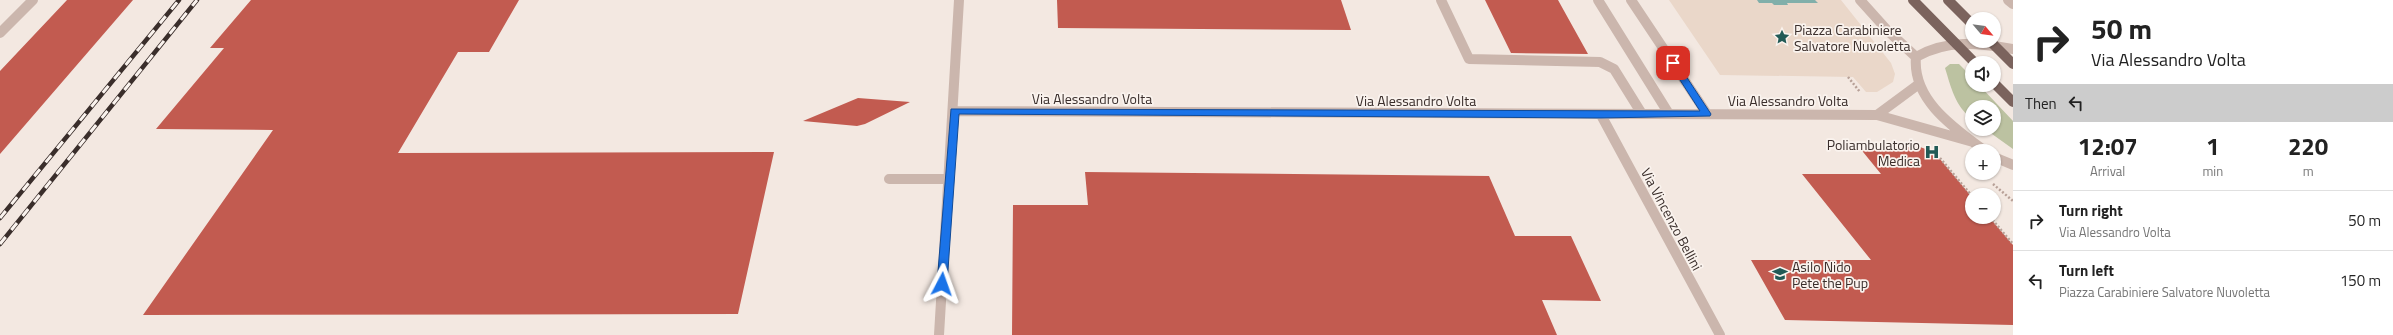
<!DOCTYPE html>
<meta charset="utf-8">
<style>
:root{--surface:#fff;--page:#f6f6f6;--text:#222;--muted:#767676;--line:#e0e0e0}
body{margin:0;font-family:"Titillium Web",sans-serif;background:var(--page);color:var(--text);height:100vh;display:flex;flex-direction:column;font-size:15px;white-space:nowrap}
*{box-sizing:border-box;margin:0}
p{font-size:13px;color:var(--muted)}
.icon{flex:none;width:22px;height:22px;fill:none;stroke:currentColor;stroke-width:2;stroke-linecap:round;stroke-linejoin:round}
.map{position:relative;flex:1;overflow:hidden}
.panel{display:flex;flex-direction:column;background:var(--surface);width:380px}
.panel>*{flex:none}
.top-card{background:#fff;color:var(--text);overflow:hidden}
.needle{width:26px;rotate:119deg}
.buttons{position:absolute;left:1965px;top:12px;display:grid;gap:8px}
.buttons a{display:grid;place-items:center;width:36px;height:36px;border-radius:50%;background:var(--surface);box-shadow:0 1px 3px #0004;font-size:20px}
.pin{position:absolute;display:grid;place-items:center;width:34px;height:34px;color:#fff;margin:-17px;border-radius:8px;box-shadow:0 2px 6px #0006}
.me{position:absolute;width:44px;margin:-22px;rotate:4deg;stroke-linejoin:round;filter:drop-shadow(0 0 3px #0008)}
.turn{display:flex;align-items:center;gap:14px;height:84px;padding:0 12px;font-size:18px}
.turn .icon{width:52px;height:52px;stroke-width:2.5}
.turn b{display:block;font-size:28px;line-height:34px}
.then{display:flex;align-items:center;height:38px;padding:0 12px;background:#0003;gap:8px;font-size:15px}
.eta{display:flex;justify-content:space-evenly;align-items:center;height:68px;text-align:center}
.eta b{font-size:24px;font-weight:700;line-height:28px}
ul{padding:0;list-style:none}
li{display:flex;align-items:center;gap:12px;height:60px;padding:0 12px;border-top:1px solid var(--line)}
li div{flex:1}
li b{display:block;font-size:15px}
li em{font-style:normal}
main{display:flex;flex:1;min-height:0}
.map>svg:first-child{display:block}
.green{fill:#bcc2a1}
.plaza{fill:#ead7c9}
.water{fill:#81afaa}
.building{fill:#c25b50}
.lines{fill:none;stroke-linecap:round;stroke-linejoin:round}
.path{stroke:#b7a097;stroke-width:2.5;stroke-dasharray:2 2;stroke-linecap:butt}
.service{stroke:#cbb6ad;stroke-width:10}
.minor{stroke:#cbb6ad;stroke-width:10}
.primary{stroke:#7b635d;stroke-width:10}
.rail-casing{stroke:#3a2e2b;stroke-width:4.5}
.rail{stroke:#faf3ee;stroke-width:3;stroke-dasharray:9;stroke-linecap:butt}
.route{fill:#1a73e8;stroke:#114b97}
.labels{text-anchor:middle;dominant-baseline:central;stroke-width:3.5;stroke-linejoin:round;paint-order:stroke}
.poi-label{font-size:14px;fill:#3a2e2b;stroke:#faf3ee;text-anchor:start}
.street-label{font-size:14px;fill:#3a2e2b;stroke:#faf3ee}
</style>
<main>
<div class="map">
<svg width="2013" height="335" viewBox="0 0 2013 335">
<rect width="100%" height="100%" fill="#f3e8e1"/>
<path class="green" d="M1950 64H1959L1972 77V85H1979L2013 121V149L1985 129H1994V107H1972V119C1955 106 1951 87 1945 68Z"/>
<path class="plaza" d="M1669 0H1841L1891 63 1895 74 1893 82 1877 92H1866L1853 77 1720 75Z"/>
<path class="water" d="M1757 0H1815L1818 3H1787L1788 5H1774L1772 3H1759Z"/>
<path class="building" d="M67 0H133L0 154V71Z
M251 0H519L489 52H458L398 153 774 152 738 314 143 315 273 130 156 129 224 48H210Z
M1057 0H1341L1351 30 1058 28Z
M1485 0H1558L1588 54 1511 53Z
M858 98 910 102 865 124 857 126 803 121Z
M1859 147H1920L1934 152 1972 197V217H1989L2013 245V325L1785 320 1751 260H1871L1802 174H1881Z
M1085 172 1489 176 1515 236H1571L1601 301 1542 300 1557 335H1012L1013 205H1088Z"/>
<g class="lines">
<path class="path" d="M1848 77 1860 92
M1940 158 1972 196
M1993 184 2013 201
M1990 217 2013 244"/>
<path class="service" d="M1441 0 1469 59 1600 62 1614 69 1642 114
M1598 0 1669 114
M889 179H949"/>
<path class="minor" d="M1631 0 1707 114
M1860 0 1888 31 1916 57
M2008 0 2013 4
M0 33 33 0
M954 111 1877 115 1973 142
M1601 115 1720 335
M1877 115 1919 84
M1985 151C1954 128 1912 100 1916 57 1947 39 1979 43 2013 49
M1994 157 2013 165
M939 335 959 0"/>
<path class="primary" d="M1913 0 1975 63
M1948 0 1972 24
M1990 41 2013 64
M1994 83 2013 102"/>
<g class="rail-casing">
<path id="rail" d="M0 218 179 0
M0 244 197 0"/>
</g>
<use href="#rail" class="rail"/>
</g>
<path class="route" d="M1670 61H1676L1711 114 1710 116 1601 118 959 114 947 284 942 288 937 284 951 109 1700 111 1669 63Z"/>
<defs>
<g id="sight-bare" transform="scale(1.2)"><path d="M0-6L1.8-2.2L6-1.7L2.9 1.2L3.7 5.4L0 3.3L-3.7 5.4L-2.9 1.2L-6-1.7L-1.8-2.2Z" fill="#225a56" stroke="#faf3ee" stroke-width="2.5" paint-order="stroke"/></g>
<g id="hospital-bare" transform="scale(1.2)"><path d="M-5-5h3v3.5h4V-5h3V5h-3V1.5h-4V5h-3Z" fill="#225a56" stroke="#faf3ee" stroke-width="2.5" paint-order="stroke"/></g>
<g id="school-bare" transform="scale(1.2)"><path d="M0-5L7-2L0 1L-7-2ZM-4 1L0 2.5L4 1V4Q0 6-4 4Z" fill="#225a56" stroke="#faf3ee" stroke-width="2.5" paint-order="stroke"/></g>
</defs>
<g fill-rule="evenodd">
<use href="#sight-bare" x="1782" y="37"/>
<use href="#hospital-bare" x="1932" y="152"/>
<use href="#school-bare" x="1780" y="274"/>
</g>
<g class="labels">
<g class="poi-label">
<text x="1794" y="29">Piazza Carabiniere<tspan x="1794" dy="16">Salvatore Nuvoletta</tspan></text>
<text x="1920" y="144" text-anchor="end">Poliambulatorio<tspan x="1920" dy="16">Medica</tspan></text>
<text x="1792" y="266">Asilo Nido<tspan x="1792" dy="16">Pete the Pup</tspan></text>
</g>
<g class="street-label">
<text x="1092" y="98">Via Alessandro Volta</text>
<text x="1416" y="100">Via Alessandro Volta</text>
<text x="1788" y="100">Via Alessandro Volta</text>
<text transform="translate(1672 219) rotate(62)">Via Vincenzo Bellini</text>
</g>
</g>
</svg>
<div class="buttons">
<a><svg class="needle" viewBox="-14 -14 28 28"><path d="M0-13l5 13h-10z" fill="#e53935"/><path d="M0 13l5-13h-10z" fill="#767676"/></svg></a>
<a><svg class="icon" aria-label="sound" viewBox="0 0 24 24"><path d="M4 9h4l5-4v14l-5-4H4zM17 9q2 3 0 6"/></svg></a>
<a><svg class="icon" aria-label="layers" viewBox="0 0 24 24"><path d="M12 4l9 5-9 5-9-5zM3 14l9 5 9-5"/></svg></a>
<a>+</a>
<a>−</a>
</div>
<div class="pin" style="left:1673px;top:63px;background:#d93025"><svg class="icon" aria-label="arrive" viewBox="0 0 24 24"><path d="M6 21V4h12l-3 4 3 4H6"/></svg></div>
<svg class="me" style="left:942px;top:284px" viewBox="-20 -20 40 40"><path d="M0-17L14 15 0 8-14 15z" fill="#1a73e8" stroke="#fff" stroke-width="4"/></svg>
</div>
<section class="panel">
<div class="top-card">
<div class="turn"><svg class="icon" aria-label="right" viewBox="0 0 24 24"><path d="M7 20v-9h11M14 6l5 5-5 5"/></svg><div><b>50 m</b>Via Alessandro Volta</div></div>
<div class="then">Then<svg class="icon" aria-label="left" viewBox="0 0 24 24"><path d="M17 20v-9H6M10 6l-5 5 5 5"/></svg></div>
</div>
<div class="eta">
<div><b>12:07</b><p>Arrival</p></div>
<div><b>1</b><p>min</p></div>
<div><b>220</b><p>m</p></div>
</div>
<ul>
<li><svg class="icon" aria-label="right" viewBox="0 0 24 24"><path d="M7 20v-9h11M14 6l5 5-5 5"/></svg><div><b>Turn right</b><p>Via Alessandro Volta</p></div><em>50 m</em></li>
<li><svg class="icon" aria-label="left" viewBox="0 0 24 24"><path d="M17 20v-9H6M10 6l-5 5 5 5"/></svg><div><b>Turn left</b><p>Piazza Carabiniere Salvatore Nuvoletta</p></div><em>150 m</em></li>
</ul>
</section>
</main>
